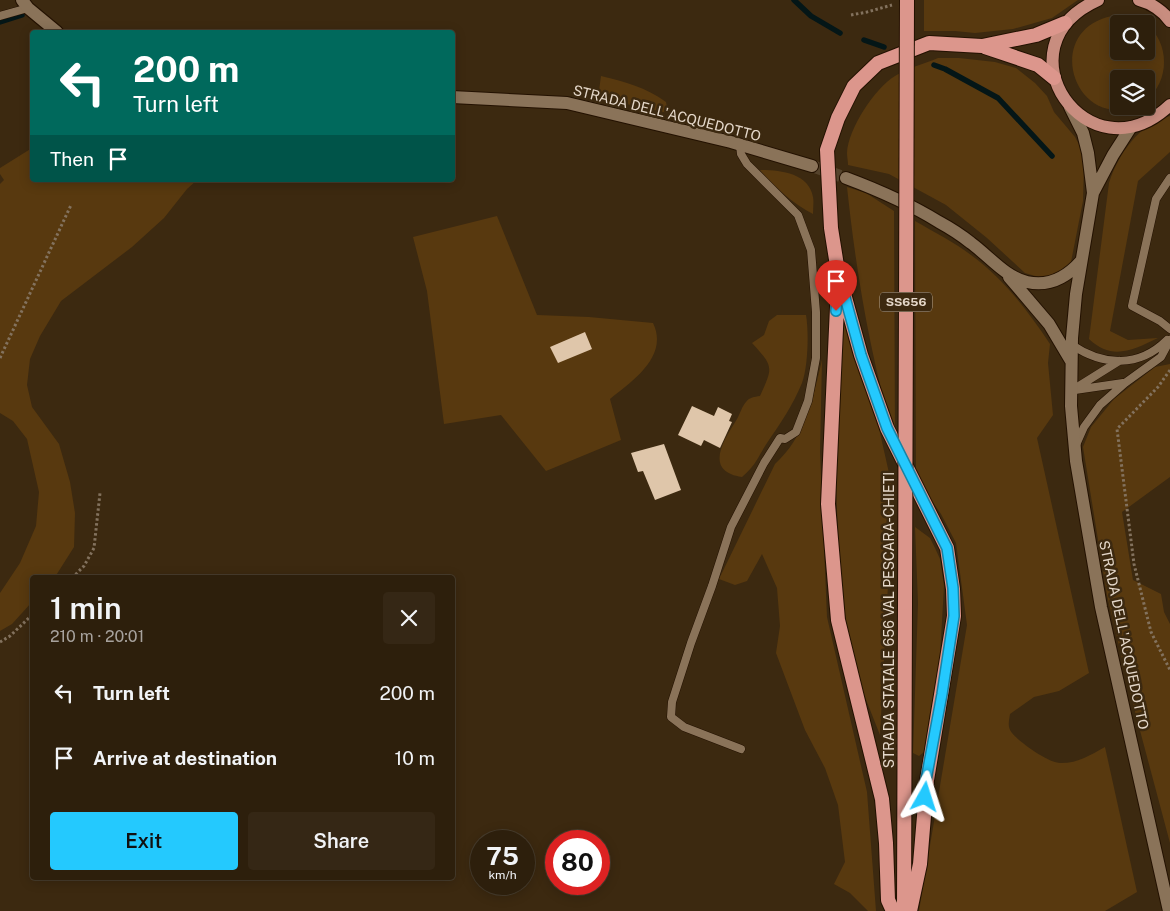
<!DOCTYPE html>
<meta charset="utf-8">
<style>
:root{--surface:#2d1f0c;--page:#352715;--text:#f1f3f6;--muted:#a7a29d;--line:#483d2d;--accent:#24c9fe}
body{margin:0;font-family:"Public Sans",sans-serif;background:var(--page);color:var(--text);height:100vh;display:flex;flex-direction:column;font-size:19px;white-space:nowrap}
*{box-sizing:border-box;margin:0}
p{font-size:16px;color:var(--muted)}
.icon{flex:none;width:28px;height:28px;fill:none;stroke:currentColor;stroke-width:2;stroke-linecap:round;stroke-linejoin:round}
.map{position:relative;flex:1;overflow:hidden}
.panel{position:absolute;left:30px;top:575px;width:425px;height:305px;display:flex;flex-direction:column;background:var(--surface);border-radius:5px;box-shadow:0 2px 12px #0003,0 0 0 1px var(--line)}
.panel>*{flex:none}
.guide{position:absolute;left:30px;top:30px;width:425px;height:152px;border-radius:5px;box-shadow:0 2px 12px #0003,0 0 0 1px var(--line);background:#00695c;color:#fff;overflow:hidden}
.buttons{position:absolute;left:1110px;top:15px;display:grid;gap:10px}
.buttons a{display:grid;place-items:center;width:45px;height:45px;border-radius:5px;background:var(--surface);box-shadow:0 2px 12px #0003,0 0 0 1px var(--line);font-size:25px}
.speed{position:absolute;left:470px;top:830px;display:flex;gap:10px;font-size:25px;font-weight:700;text-align:center}
.speed>*{display:grid;place-content:center;width:65px;height:65px;border-radius:50%;background:var(--surface);box-shadow:0 2px 12px #0003,0 0 0 1px var(--line);line-height:1}
.speed small{font-size:12px;font-weight:400}
.speed .limit{border:8px solid #d22;background:#fff;color:#111}
.pin{position:absolute;display:grid;place-items:center;width:42px;height:42px;color:#fff;margin:-51px -21px;border-radius:50% 50% 50% 0;rotate:-45deg;box-shadow:0 0 5px #0007}
.pin .icon{rotate:45deg}
.me{position:absolute;width:55px;margin:-28px;rotate:6deg;stroke-linejoin:round;filter:drop-shadow(0 0 4px #0008)}
.turn{display:flex;align-items:center;gap:18px;height:105px;padding:0 20px;font-size:22px}
.turn .icon{width:65px;height:65px;stroke-width:2.5}
.turn b{display:block;font-size:35px;line-height:42px}
.then{display:flex;align-items:center;height:48px;padding:0 20px;background:#0003;gap:10px;font-size:19px}
.round{display:grid;place-items:center;flex:none;width:52px;height:52px;border-radius:5px;background:var(--page)}
.overview{display:flex;align-items:center;justify-content:space-between;height:85px;padding:0 20px}
h1{font-size:30px;font-weight:600;line-height:38px}
.button{display:flex;gap:10px;margin-top:auto;padding:10px 20px}
.button a{flex:1;height:58px;border-radius:5px;background:var(--accent);color:#111;font-size:20px;font-weight:600;line-height:58px;text-align:center}
.button a+a{background:var(--page);color:var(--text)}
ul{padding:0;list-style:none}
li{display:flex;align-items:center;gap:15px;height:65px;padding:0 20px}
li div{flex:1}
li b{display:block;font-size:19px}
li em{font-style:normal}
.map>svg:first-child{display:block}
.green{fill:#58390f}
.lines{fill:none;stroke-linecap:round;stroke-linejoin:round}
.stream{stroke:#041617;stroke-width:5.5}
.building{fill:#dfc6aa}
.minor-tunnel{stroke:#55432c;stroke-width:12;stroke-dasharray:12 6;stroke-linecap:butt}
.service-casing{stroke:#231100;stroke-width:9}
.minor-casing{stroke:#231100;stroke-width:14}
.primary-casing{stroke:#231100;stroke-width:14}
.trunk-casing{stroke:#231100;stroke-width:16}
.path{stroke:#83725e;stroke-width:3;stroke-dasharray:2.5 2.5;stroke-linecap:butt}
.service{stroke:#8a7359;stroke-width:8}
.minor{stroke:#8a7359;stroke-width:12}
.primary{stroke:#c88d7f;stroke-width:12}
.trunk{stroke:#dc968c;stroke-width:14}
.trunk-bridge-casing{stroke:#231100;stroke-width:16;stroke-linecap:butt}
.trunk-bridge{stroke:#dc968c;stroke-width:14}
.route-casing{stroke:#1783a5;stroke-width:12}
.route{stroke:#24c9fe;stroke-width:9}
.labels{text-anchor:middle;dominant-baseline:central;stroke-width:5;stroke-linejoin:round;paint-order:stroke}
.shield{fill:#3c2910;stroke:#b2a492;stroke-width:1}
.shield-label{font-size:12px;font-weight:bold;fill:#e5d8ca}
.street-label{font-size:14px;fill:#e5d8ca;stroke:#3c2910}
</style>
<div class="map">
<svg width="1170" height="911" viewBox="0 0 1170 911">
<rect width="100%" height="100%" fill="#3c2910"/>
<path class="green" d="M924 0H1078L1052 18 1013 29 975 33 955 31H924Z
M1118 15 1129 16 1145 24H1119V51H1146V24C1170 42 1170 82 1146 100V79H1119V106H1136C1072 131 1040 25 1118 15Z
M938 58H959L995 62 1016 68 1035 83 1047 96 1054 112 1075 137 1082 150 1084 163 1083 201 1071 262 1061 273 1042 278 1025 273 987 238 946 205 889 174 848 165C848 161 847 157 847 153 848 129 875 88 895 76 907 68 924 64 938 58Z
M601 76C626 82 645 87 666 102L668 113 598 98Z
M1170 116V152L1138 181 1110 331 1128 340 1158 338C1133 350 1112 361 1089 339L1109 183C1118 155 1139 123 1170 116Z
M32 148V180H197L187 189 164 218 132 247 61 301 40 336 30 359 27 385 32 407 59 444 70 482 75 513 74 547 55 577 32 578V602L12 624 0 631V593L20 563 36 526 39 492 27 439 13 421 0 413V184L4 180 0 174V168Z
M760 170C780 170 809 173 813 197 814 202 813 208 813 214 791 202 777 189 760 170Z
M847 187 866 193 894 211 895 435 892 430C869 349 856 271 847 187Z
M497 216 537 315 589 317 653 323C669 356 633 381 610 399L621 440 546 471 501 415 444 424 427 291 413 237Z
M915 221C934 232 954 242 971 255 1004 279 1028 311 1050 344L1048 363 1053 415 1037 438 1089 673 1059 691 1034 697 1010 714C1009 721 1007 727 1012 733 1019 742 1050 764 1061 763 1079 763 1090 755 1105 747L1137 892 1105 911H919L967 625 956 543 941 514 916 478Z
M777 315H806C809 332 808 367 802 383 793 405 780 424 767 443 757 458 757 464 742 477 703 471 724 440 737 419 740 414 742 406 746 402 750 397 754 397 760 396 773 367 774 367 752 343L764 335 769 321Z
M843 321 855 353 862 380 874 406 893 491 880 735 863 692 847 633 839 558 836 486Z
M822 360 820 452 827 617 867 792 876 911H868L850 893 834 884 845 862 838 805 825 768 805 730 776 653 780 626 777 588 762 554 747 581 735 585 719 579 775 464C805 437 813 398 822 360Z
M1170 364V477L1122 512 1133 580 1161 594 1164 612 1170 624V843L1130 693 1107 595 1083 447 1091 427 1114 399 1155 367Z
M915 527 930 538 935 548 940 559 944 586 939 674 931 707 924 752 919 756 913 753 918 603Z"/>
<g class="lines">
<path class="stream" d="M794 0 811 16 840 33
M0 22 22 15
M864 40 884 47
M934 65 945 69 998 98 1052 156"/>
</g>
<path class="building" d="M585 332 592 349 558 363 550 347Z
M692 406 714 416 718 407 732 414 729 421 732 422 720 448 704 440 701 446 678 435Z
M664 444 681 490 655 500 643 471 638 472 631 453Z"/>
<g class="lines">
<path class="minor-tunnel" d="M812 166 846 178"/>
<g class="service-casing">
<path id="service" d="M0 16 28 8
M740 145 741 154 747 164 798 215 811 250 816 312V358L808 401 796 432 785 439 780 438 764 463 731 527 712 586 691 643 672 702 671 717 684 727 741 749
M1170 178 1156 199 1132 306 1160 321 1170 329
M1072 345C1103 366 1139 368 1167 340
M1075 390 1123 383
M1071 391 1119 361
M1076 445 1084 427 1100 405 1125 383 1161 357 1170 340"/>
</g>
<g class="minor-casing">
<path id="minor" d="M22 0 28 8 57 32
M452 97 567 103 731 142 812 166
M1070 107 1083 133 1088 153 1093 193 1076 294 1072 338 1071 406 1076 461 1101 607 1169 911
M846 178C878 190 910 204 939 222 950 228 961 235 971 243 989 256 1005 277 1027 282 1049 287 1067 277 1081 261
M1093 193 1113 155 1131 127
M1009 277 1049 324 1071 361"/>
</g>
<g class="primary-casing">
<path id="primary" d="M1098 0C995 46 1088 182 1170 105
M1139 0C1151 3 1163 11 1170 21"/>
</g>
<g class="trunk-casing">
<path id="trunk" d="M985 47 1038 65 1054 78
M838 285 828 504 838 620 882 799 886 843 888 900 893 911
M904 910 905 603
M910 911 920 864 927 780 954 616 953 589 947 548 887 428 861 355 838 272 831 228 827 150 838 118 854 86 878 63 929 43 982 46 1036 35 1065 23"/>
</g>
<path class="path" d="M851 15 867 12 892 5
M0 358 71 205
M1170 370 1158 387 1117 429 1134 564 1151 632 1170 670
M72 578 84 566 94 548 100 493
M0 642 10 636 32 615"/>
<use href="#service" class="service"/>
<use href="#minor" class="minor"/>
<use href="#primary" class="primary"/>
<use href="#trunk" class="trunk"/>
<g class="trunk-bridge-casing">
<path id="trunk-bridge" d="M905 603 907 0"/>
</g>
<use href="#trunk-bridge" class="trunk-bridge"/>
</g>
<g class="lines">
<g class="route-casing">
<path id="route" d="M836 311 838 272 861 355 887 428 947 548 953 588 954 616 942 694 926 780 925 797"/>
</g>
<use href="#route" class="route"/>
</g>
<g class="labels">
<rect class="shield" x="880" y="292.5" width="52" height="19" rx="4"/>
<g class="shield-label">
<text x="906" y="302">SS656</text>
</g>
<g class="street-label">
<text transform="translate(667 113) rotate(14)">STRADA DELL'ACQUEDOTTO</text>
<text transform="translate(889 620) rotate(-90)">STRADA STATALE 656 VAL PESCARA-CHIETI</text>
<text transform="translate(1124 635) rotate(78)">STRADA DELL'ACQUEDOTTO</text>
</g>
</g>
</svg>
<div class="buttons">
<a><svg class="icon" aria-label="search" viewBox="0 0 24 24"><circle cx="10" cy="10" r="6"/><path d="M15 15l6 6"/></svg></a>
<a><svg class="icon" aria-label="layers" viewBox="0 0 24 24"><path d="M12 4l9 5-9 5-9-5zM3 14l9 5 9-5"/></svg></a>
</div>
<div class="speed"><div>75<small>km/h</small></div><div class="limit">80</div></div>
<div class="pin" style="left:836px;top:311px;background:#d93025"><svg class="icon" aria-label="arrive" viewBox="0 0 24 24"><path d="M6 21V4h12l-3 4 3 4H6"/></svg></div>
<svg class="me" style="left:925px;top:797px" viewBox="-20 -20 40 40"><path d="M0-17L14 15 0 8-14 15z" fill="#24c9fe" stroke="#fff" stroke-width="4"/></svg>
<div class="guide">
<div class="turn"><svg class="icon" aria-label="left" viewBox="0 0 24 24"><path d="M17 20v-9H6M10 6l-5 5 5 5"/></svg><div><b>200 m</b>Turn left</div></div>
<div class="then">Then<svg class="icon" aria-label="arrive" viewBox="0 0 24 24"><path d="M6 21V4h12l-3 4 3 4H6"/></svg></div>
</div>
<section class="panel">
<div class="overview"><div><h1>1 min</h1><p>210 m · 20:01</p></div><a class="round"><svg class="icon" aria-label="close" viewBox="0 0 24 24"><path d="M6 6l12 12M18 6L6 18"/></svg></a></div>
<ul>
<li><svg class="icon" aria-label="left" viewBox="0 0 24 24"><path d="M17 20v-9H6M10 6l-5 5 5 5"/></svg><div><b>Turn left</b></div><em>200 m</em></li>
<li><svg class="icon" aria-label="arrive" viewBox="0 0 24 24"><path d="M6 21V4h12l-3 4 3 4H6"/></svg><div><b>Arrive at destination</b></div><em>10 m</em></li>
</ul>
<div class="button"><a>Exit</a><a>Share</a></div>
</section>
</div>
